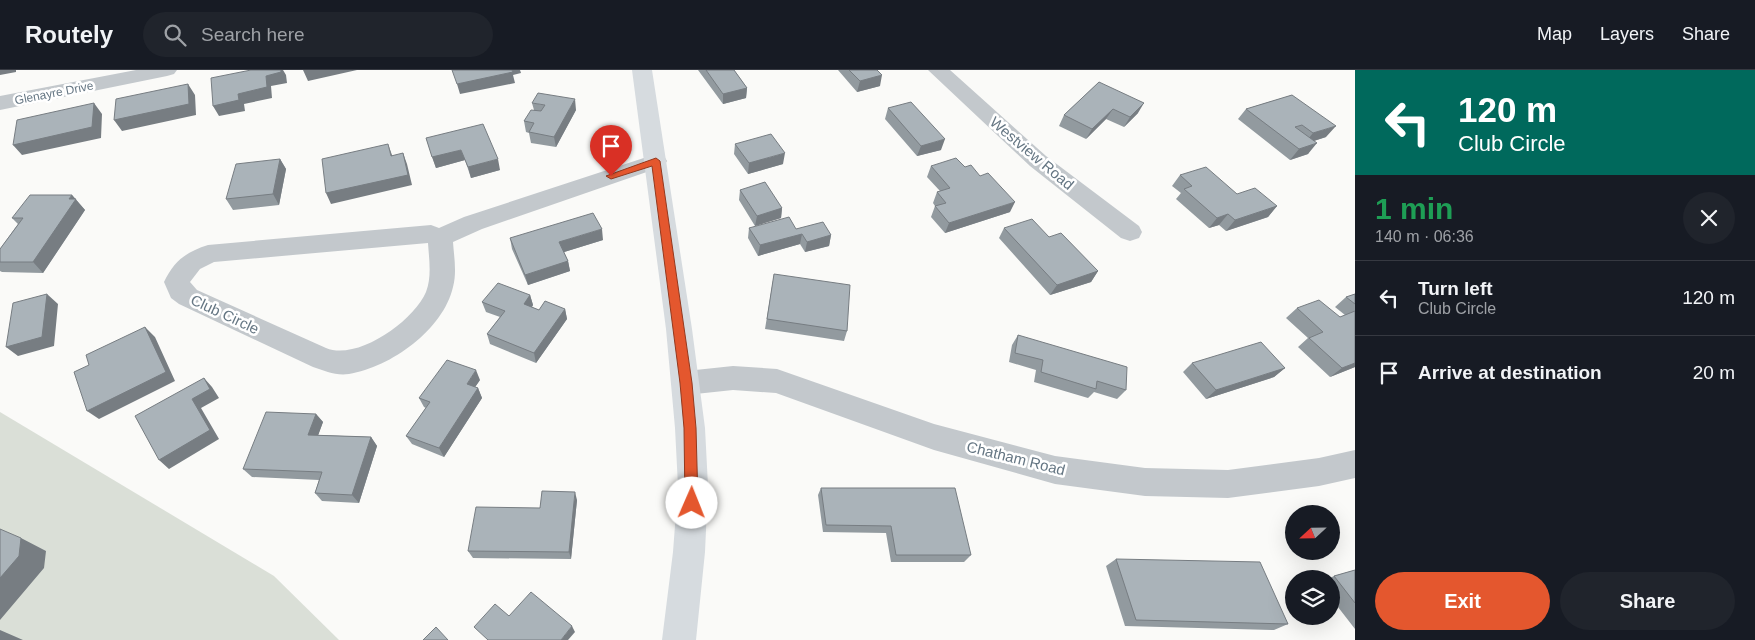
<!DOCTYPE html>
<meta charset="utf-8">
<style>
:root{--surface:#171b24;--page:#20242c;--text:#f1f3f6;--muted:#9ea1a6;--line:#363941;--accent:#e4572e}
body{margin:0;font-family:Helvetica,sans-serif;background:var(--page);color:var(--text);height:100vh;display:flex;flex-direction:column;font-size:19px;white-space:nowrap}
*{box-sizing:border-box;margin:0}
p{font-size:16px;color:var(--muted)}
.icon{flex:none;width:28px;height:28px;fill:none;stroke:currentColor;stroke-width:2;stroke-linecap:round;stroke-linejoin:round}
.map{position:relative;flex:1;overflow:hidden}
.drawer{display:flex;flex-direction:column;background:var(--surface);width:400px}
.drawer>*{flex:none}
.hud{background:#00695c;color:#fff;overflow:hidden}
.needle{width:32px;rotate:248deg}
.fabs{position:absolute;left:1285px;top:435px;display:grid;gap:10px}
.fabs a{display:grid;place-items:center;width:55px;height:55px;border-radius:50%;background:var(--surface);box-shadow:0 5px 20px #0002;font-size:25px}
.pin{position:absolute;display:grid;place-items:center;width:42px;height:42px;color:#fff;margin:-51px -21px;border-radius:50% 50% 50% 0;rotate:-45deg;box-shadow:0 0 5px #0007}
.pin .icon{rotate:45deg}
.me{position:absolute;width:55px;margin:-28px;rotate:1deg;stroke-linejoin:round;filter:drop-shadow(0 0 4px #0008)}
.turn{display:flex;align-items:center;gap:18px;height:105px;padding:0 20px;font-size:22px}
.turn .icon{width:65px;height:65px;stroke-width:2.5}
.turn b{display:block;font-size:35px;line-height:42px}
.round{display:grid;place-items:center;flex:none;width:52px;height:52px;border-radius:26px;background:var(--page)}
.overview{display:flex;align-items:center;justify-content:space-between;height:85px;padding:0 20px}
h1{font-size:30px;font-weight:700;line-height:38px;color:#1e9e55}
.primary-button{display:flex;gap:10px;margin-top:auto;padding:10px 20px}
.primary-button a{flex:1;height:58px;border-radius:30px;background:var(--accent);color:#fff;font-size:20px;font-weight:700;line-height:58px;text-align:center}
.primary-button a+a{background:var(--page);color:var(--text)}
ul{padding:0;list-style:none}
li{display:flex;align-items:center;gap:15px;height:75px;padding:0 20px;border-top:1px solid var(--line)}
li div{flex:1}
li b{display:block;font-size:19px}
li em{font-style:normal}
header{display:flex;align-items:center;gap:30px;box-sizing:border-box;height:70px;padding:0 25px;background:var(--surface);border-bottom:1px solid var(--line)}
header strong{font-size:24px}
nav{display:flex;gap:28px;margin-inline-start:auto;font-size:18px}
.search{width:350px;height:45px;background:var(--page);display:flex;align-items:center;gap:12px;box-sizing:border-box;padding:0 18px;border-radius:28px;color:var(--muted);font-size:19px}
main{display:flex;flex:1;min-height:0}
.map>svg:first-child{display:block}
.green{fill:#dadfd7}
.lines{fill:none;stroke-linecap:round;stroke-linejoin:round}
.street{fill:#c3c8cc;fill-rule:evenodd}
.secondary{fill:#d6dbdf;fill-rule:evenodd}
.wall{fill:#929a9f}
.shaded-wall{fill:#777d82}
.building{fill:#aab3b9;stroke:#777d82}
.route{fill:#e4572e;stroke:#94391e}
.labels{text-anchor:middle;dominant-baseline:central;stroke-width:5;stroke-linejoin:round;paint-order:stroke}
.far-street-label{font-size:12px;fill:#657683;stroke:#fff}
.street-label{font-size:15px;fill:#657683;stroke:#fff}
</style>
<header>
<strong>Routely</strong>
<div class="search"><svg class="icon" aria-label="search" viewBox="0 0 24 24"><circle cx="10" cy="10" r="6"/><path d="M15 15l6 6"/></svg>Search here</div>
<nav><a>Map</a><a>Layers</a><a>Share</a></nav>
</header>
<main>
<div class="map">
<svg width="1355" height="570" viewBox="0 0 1355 570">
<rect width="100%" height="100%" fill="#fafaf8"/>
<path class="green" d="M0 342 274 506 339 570H0Z"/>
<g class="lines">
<path class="street" d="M136 0H177L174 4 167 6 0 40V26Z
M928 0H950L1046 86 1139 156 1142 162 1139 168 1130 171 1121 168 1030 96Z
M656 84 664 86 667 91 664 96 482 159 453 172C454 187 457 202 453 217 443 260 391 297 349 304 336 306 325 301 313 297L179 234 171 228 164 212C174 191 186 182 208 175L431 155 439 158 464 147ZM428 173C429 189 432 207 426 222 413 252 357 291 326 278L197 220 190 212 200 199 214 192Z
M733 296 777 299 934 354 1055 386 1145 398 1228 400 1319 388 1355 380V408L1319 416 1228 428 1145 426 1055 414 934 380 776 323 733 320 686 325 676 321 672 313 676 305 686 301Z"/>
<path class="secondary" d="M632 0H652L692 259 705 358 708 416 705 482 696 570H662L673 482 678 416 675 358 666 259Z"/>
</g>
<path class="wall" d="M698 0H734L747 18 746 28 723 34Z
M838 0H877L880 16 857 22Z
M1099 12 1138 43 1124 57 1106 49 1086 69 1059 56 1064 45Z
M1292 25 1326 67 1314 71 1308 84 1290 90 1238 49 1246 39Z
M532 33 576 40 556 77 531 73 529 63 526 62 524 51 534 40Z
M888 38 941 80 917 86 885 49Z
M426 68 500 100 471 108 465 90 436 98Z
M735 74 783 94 748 104 734 84Z
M280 89 286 99 279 135 233 140 226 129Z
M931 96 1010 142 945 163 931 147 935 136 933 133 937 122 940 121 927 107Z
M1180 105 1237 124 1277 136 1268 147 1226 161 1219 155 1209 158 1176 129 1181 123 1172 116Z
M740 120 782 138 781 148 755 156 739 130Z
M72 125 85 140 43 203 2 202 0 201V179L18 154 12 148Z
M749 158 796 159 831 165 829 176 805 182 800 174 758 186 748 168Z
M1004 158 1098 201 1091 212 1050 225 999 168Z
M510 168 603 170 564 182 568 191 570 201 528 215 512 179Z
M774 204 847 261 844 271 765 259Z
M1355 224V297L1330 307 1298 277 1308 268 1286 248 1297 238 1340 247 1345 245 1335 237 1346 227Z
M530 225 533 235 532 237 539 240 565 239 567 249 536 293 490 274 487 264 500 247 486 242 482 232Z
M1018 265 1126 320 1117 329 1094 322 1088 328 1034 312 1036 300 1009 292 1012 275Z
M1192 293 1285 298 1274 307 1206 329 1183 302Z
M480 310 475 317 478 318 482 328 444 387 412 374 406 366 426 338 424 337 419 328Z
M316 344 323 352 318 365 371 367 377 376 359 433 322 431 315 423 319 410 252 407 243 399Z
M821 418 971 485 964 492H891L886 463 823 462 818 425Z
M577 430 571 489 473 488 468 481 540 438Z
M1116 489 1288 554 1274 560 1125 556 1106 496Z
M1355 500V559L1331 528V509H1328L1334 506Z"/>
<path class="shaded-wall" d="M0 0H16V2L0 5Z
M281 0H283L286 5 287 13 271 16 272 28 244 34 245 41 219 46 213 36 238 24 266 6Z
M303 0H357L308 11Z
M511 0H520L521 3 513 5 515 13 460 24 457 14Z
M882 5 880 16 857 22 860 11Z
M188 14 195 25 196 45 122 61 114 50Z
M747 18 746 28 723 34V24Z
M575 29 576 40 556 77 554 67Z
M94 33 102 44 101 68 22 85 13 75Z
M1144 33 1138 43 1124 57 1130 47Z
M1113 39 1106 49 1086 69 1092 59Z
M1336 56 1326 67 1304 74 1313 63Z
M945 69 941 80 917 86 921 76Z
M1317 73 1308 84 1290 90 1299 79Z
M388 74 392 85 395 97 391 86Z
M461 80 465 90 436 98 432 87Z
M403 83 407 94 412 115 331 134 326 123Z
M785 83 783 94 748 104 749 93Z
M280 89 286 99 279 135 273 124Z
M498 89 500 100 471 108 468 97Z
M72 125 85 140 43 203 33 192Z
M1015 132 1010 142 945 163 949 153Z
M1277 136 1268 147 1226 161 1235 150Z
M782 138 781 148 755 156 757 146Z
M1228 144 1219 155 1209 158 1217 148Z
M602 159 603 170 561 183 559 172Z
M802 164 800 174 758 186 760 175Z
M831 165 829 176 805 182 807 172Z
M568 191 570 201 528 215 525 205Z
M1098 201 1091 212 1050 225 1057 215Z
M47 224 58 234 54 276 18 286 6 277Z
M530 225 533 235 527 244 524 234Z
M565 239 567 249 536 293 534 283Z
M145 257 155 267 175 311 99 349 87 341Z
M1355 293V297L1330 307 1342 298Z
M1285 298 1274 307 1206 329 1216 320Z
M476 300 480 310 471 323 467 314Z
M204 308 212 317 219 328 201 338 219 369 169 399 159 390Z
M478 318 482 328 444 387 439 378Z
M316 344 323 352 315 374 308 365Z
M371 367 377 376 359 433 352 425Z
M575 422 577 430 571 489 569 482Z
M21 468 46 481 44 498 0 550V508Z
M572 556 575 562 568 570H561Z
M0 560 23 570H0Z"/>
<path class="building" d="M251 0H281V2L266 6 267 17 238 24 239 30 213 36 211 8Z
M452 0H512L513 2 457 14Z
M706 0H734L747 18 723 24Z
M849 0H877L882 5 860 11Z
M1099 12 1144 33 1130 47 1113 39 1092 59 1064 45Z
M188 14 189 34 114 50 116 29Z
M538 23 575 29 554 67 529 62 534 53 524 51 531 40 541 41 545 35 532 33Z
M1292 25 1336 56 1313 63 1302 55 1295 57 1317 73 1299 79 1246 39Z
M911 32 945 69 921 76 888 38Z
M94 33 92 57 13 75 17 50Z
M483 54 498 89 468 97 461 80 432 87 426 68Z
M771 64 785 83 749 93 735 74Z
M388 74 391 86 403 83 408 105 326 123 322 89Z
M956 88 965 97 971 95 980 106 988 103 1015 132 949 153 935 136 946 133 937 122 950 118 931 96Z
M280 89 273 124 226 129 236 94Z
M1206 97 1237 124 1255 118 1277 136 1235 150 1228 144 1217 148 1184 119 1192 116 1180 105Z
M765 112 782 138 757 146 740 120Z
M30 125H72L69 129H76L33 192H0V179L23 148H12Z
M593 143 602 159 559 172 568 191 525 205 510 168Z
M789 147 796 159 823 152 831 165 807 172 802 164 760 175 749 158Z
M1032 149 1049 167 1061 163 1098 201 1057 215 1004 158Z
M774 204 850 215 847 261 767 249Z
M498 213 530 225 524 234 539 240 545 231 565 239 534 283 487 264 505 241 482 232Z
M47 224 42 267 6 277 13 233Z
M1355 224V234L1346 227Z
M1319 230 1340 247 1355 241V293L1342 298 1309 268 1323 262 1297 238Z
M145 257 166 302 87 341 74 302 89 295 86 285Z
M1018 265 1127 297 1126 320 1097 311 1096 319 1041 302 1043 290 1015 283Z
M1261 272 1285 298 1216 320 1192 293Z
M447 290 476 300 467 314 478 318 439 378 406 366 430 332 419 328Z
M204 308 210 319 192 329 210 360 159 390 135 346Z
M266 342 316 344 308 365 371 367 352 425 315 423 322 402 243 399Z
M821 418H955L971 485H896L891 456 826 455Z
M542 421 575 422 569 482 468 481 476 437 540 438Z
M0 459 21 468 19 486 0 508Z
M1116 489 1260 492 1288 554 1136 550Z
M1355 500V533L1334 506Z
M531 522 572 556 561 570H488L474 557 495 534 509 546Z
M436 557 448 570H423Z"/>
<path class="route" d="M656 88 660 91 692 313 696 358 698 433 696 437 692 439 687 437 685 433 684 358 680 313 652 96 611 109 606 106Z"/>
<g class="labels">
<g class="far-street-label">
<text transform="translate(54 23) rotate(-11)">Glenayre Drive</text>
</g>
<g class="street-label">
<text transform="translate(1032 83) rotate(40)">Westview Road</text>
<text transform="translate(225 244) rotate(25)">Club Circle</text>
<text transform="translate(1016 388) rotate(14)">Chatham Road</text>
</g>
</g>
</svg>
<div class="fabs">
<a><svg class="needle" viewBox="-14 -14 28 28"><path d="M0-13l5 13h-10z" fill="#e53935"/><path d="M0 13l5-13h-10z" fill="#9ea1a6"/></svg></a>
<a><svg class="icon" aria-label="layers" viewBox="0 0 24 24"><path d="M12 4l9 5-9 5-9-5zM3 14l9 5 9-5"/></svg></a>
</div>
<div class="pin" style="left:611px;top:106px;background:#d93025"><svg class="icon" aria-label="arrive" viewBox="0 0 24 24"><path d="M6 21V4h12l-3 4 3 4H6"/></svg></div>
<svg class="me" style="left:692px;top:433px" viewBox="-20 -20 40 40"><circle r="19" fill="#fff"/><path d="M0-13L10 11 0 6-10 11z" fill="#e4572e"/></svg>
</div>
<section class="drawer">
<div class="hud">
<div class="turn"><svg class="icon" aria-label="left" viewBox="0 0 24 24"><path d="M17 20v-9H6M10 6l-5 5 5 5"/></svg><div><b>120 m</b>Club Circle</div></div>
</div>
<div class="overview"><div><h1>1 min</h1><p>140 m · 06:36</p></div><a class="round"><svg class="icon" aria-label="close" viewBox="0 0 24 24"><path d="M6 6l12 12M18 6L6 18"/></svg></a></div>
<ul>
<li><svg class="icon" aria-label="left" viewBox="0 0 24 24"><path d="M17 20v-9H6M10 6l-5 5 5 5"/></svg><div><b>Turn left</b><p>Club Circle</p></div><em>120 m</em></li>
<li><svg class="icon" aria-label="arrive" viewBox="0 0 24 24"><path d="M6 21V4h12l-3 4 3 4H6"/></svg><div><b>Arrive at destination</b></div><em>20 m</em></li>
</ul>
<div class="primary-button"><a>Exit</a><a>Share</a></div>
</section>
</main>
